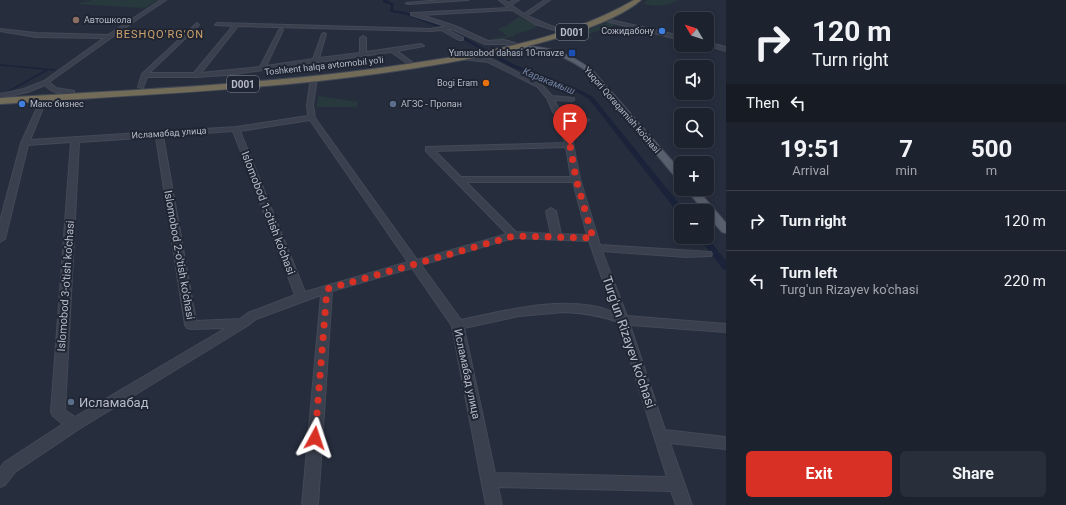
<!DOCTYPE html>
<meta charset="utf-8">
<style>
:root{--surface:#1c222e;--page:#292f3a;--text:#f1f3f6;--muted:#a0a4aa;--line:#3a3f4a;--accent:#d93025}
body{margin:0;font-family:Roboto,sans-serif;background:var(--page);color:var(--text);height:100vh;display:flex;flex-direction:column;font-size:15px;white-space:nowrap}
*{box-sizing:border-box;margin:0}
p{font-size:13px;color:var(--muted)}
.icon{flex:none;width:22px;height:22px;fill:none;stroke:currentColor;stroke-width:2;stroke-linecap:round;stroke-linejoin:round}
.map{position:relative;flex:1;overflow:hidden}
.panel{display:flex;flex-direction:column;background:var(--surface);width:340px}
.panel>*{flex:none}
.top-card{background:#1c222e;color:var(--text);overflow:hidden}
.needle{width:26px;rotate:309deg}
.fabs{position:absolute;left:674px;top:12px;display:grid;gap:8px}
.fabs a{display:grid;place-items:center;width:40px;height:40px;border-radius:6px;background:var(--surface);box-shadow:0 2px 6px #0003,0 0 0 1px var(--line);font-size:20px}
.pin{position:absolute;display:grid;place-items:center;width:34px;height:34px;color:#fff;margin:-41px -17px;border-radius:50% 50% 50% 0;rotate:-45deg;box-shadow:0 0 4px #0007}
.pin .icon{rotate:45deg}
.me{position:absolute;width:44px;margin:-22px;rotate:5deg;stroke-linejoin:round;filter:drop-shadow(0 0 3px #0008)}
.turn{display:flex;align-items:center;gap:14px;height:84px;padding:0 20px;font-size:18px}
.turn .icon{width:52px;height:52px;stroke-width:2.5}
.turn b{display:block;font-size:28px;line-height:34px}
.then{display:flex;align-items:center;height:38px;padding:0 20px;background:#0003;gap:8px;font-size:15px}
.eta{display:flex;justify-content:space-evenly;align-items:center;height:68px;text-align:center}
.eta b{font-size:24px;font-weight:700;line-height:28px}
.button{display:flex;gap:8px;margin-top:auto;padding:8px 20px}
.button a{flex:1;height:46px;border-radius:6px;background:var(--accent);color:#fff;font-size:16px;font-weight:700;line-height:46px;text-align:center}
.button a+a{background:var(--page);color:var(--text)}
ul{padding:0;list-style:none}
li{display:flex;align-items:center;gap:12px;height:60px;padding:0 20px;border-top:1px solid var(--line)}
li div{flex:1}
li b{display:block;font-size:15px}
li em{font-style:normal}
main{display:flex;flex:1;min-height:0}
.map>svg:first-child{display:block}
.green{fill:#28393e}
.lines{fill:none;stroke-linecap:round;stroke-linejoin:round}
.stream{stroke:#1a233a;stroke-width:1.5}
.canal{fill:#1a233a;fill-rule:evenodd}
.minor-casing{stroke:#434956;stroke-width:2}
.major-casing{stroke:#434956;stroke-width:2}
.highway-casing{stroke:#424855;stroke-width:2}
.minor{fill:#3a404d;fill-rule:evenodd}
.major{fill:#585f6d;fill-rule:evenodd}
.highway{fill:#726b58;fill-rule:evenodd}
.route{stroke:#d93025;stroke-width:7;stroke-dasharray:0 12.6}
.education-dot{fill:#8d6e63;stroke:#1f2532;stroke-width:1.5}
.shop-dot{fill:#3f7fe0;stroke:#1f2532;stroke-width:1.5}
.transit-dot{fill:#1a4fb4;stroke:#1f2532;stroke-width:1.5}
.food-dot{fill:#e8710a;stroke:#1f2532;stroke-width:1.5}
.service-dot{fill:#5c6f8a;stroke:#1f2532;stroke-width:1.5}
.labels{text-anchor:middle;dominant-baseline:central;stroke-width:4;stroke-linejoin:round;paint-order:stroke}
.far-poi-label{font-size:9px;fill:#b6bbc8;stroke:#1f2532;text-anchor:start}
.far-street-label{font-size:9px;fill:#b6bbc8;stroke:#1f2532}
.shield{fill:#1f2532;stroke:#898e9b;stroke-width:1}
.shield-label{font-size:10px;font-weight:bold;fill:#b6bbc8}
.far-water-label{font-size:10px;font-style:italic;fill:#7282a4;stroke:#1f2532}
.far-quarter-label{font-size:11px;letter-spacing:1px;fill:#cda16c;stroke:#1f2532}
.street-label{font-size:11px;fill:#b6bbc8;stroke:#1f2532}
.near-street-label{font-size:13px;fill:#b6bbc8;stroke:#1f2532}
.near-poi-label{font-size:13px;fill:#b6bbc8;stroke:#1f2532;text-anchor:start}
</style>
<main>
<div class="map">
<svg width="726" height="505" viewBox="0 0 726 505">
<rect width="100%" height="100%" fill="#262d3d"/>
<path class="green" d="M93 0H158L145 8 76 4Z
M648 0H679C666 5 657 8 643 3Z
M519 17 537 26 533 29 515 34 514 36 490 42 487 40 507 36 498 29 506 26Z
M609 22 617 24 609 28 585 35 593 38 583 42 566 37Z
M318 96 359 102 356 107H317Z"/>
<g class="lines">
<path class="stream" d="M0 65 55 70
M2 95 47 70"/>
<path class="canal" d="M383 0H387L394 4 393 10C440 17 475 46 516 65 542 77 569 83 593 97L685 211H681V213H678L589 99 577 92 512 67 448 31 404 14 390 12 391 5 383 2Z
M698 237H707L726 261V270L723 269Z"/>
<g class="minor-casing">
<path id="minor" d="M161 0H166L136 20 49 82 56 88 74 91V93C64 95 51 93 45 85L28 92 0 98V94L24 89 44 81 104 38 36 37 0 31V29L36 33 108 35Z
M441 0H468L408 4 406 3Z
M499 0H504L508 3 514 0H519L511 5 524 14 545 0H550L527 16 563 31 561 32 535 24 512 10 421 15 455 26 488 41 504 40 515 43 516 44 513 46 504 44H485L452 29H446L463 38V40H459L441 30 431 31 238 26 201 73 260 67 279 30 281 29 283 30 266 66 313 59 322 34 324 33 326 34 319 58 360 53V38L363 36 366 38V52L421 44 424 46 397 51 412 62V64L410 65 391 52 227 75 196 77H147L143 88 138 87 142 74 197 23 199 25 149 73H194L233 26 215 25 217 23 431 29 446 26 411 15V13L509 8Z
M602 18 681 36V40L602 20Z
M707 42 726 47V51L705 45H707Z
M463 56 491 59 542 85 552 96 574 98V100L572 101 554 100C567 128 574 108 589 120L586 122 559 118 553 112 547 98 538 87 488 62 461 59 460 58Z
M314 76 317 78 313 105 315 118 417 260 507 234 426 151V147L565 143 562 129 566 127 570 129 580 179 600 245 711 252 712 254 711 256 686 257 602 251 627 316 726 324V332L630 325 665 430 726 437V449L670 443 692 505H676L671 491 498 487 502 505H486L452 326 412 268 332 291 318 505H302L321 295 256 319 247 326 79 429 15 472 5 485 0 487V468L5 462 63 424 53 416 51 412 71 142 28 145 5 239 0 242V221L21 143 42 97 47 98 30 140 236 127 308 116 307 105 311 78ZM310 120 408 262 305 292 240 131ZM233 131 295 295 248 313 240 319 196 321 163 136ZM156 137 185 325 187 328 191 329 226 328 75 417 65 410 79 142ZM566 147 571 177H461L435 151ZM466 182H573L587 235 561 234 556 211 551 208 546 211 551 234 516 232ZM513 238 589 241 614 312C568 294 507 310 461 320L421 265ZM564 312C583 313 600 315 618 322L667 477 495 473 464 328 519 316Z"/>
</g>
<g class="major-casing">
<path id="major" d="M520 46C548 46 570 53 592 70L681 171V180L677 179 588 72C574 62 560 54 543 51 534 49 511 53 506 49L509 47Z
M686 189H697L726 223V233L722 232 707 215V211H704Z"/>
</g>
<g class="highway-casing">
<path id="highway" d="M634 0H641C615 23 554 40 520 48 350 88 173 92 0 104V98C142 89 286 84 427 61 499 50 570 37 634 0Z"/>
</g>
<use href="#minor" class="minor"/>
<use href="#major" class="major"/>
<use href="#highway" class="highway"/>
</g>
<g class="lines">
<path class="route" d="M315 438 327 289 514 236 593 238 576 179 570 145"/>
</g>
<circle class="education-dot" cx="76" cy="20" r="4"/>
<g class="shop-dot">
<circle cx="662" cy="31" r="4"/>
<circle cx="22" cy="104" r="4"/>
</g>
<rect class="transit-dot" x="568" y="49" width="8" height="8" rx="2"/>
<circle class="food-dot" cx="486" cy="83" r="4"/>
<g class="service-dot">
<circle cx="393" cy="104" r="4"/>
<circle cx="71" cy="402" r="4"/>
</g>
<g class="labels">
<g class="far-poi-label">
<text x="84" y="20">Автошкола</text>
<text x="654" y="31" text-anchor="end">Сожидабону</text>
<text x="564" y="53" text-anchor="end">Yunusobod dahasi 10-mavze</text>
<text x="478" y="83" text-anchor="end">Bogi Eram</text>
<text x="30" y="104">Макс бизнес</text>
<text x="401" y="104">АГЗС - Пропан</text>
</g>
<g class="far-street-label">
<text transform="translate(324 66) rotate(-6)">Toshkent halqa avtomobil yo'li</text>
<text transform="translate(622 110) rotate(49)">Yuqori Qoraqamish ko'chasi</text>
<text transform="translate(169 133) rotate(-4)">Исламабад улица</text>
</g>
<g class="shield">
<rect x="556" y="24" width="32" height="16" rx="3"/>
<rect x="227" y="76" width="32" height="16" rx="3"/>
</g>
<g class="shield-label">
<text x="572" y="32">D001</text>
<text x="243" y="84">D001</text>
</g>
<g class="far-water-label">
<text transform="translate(549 81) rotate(22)">Каракамыш</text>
</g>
<g class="far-quarter-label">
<text x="160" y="34">BESHQO'RG'ON</text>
</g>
<g class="street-label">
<text transform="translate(268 213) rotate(69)">Islomobod 1-o'tish ko'chasi</text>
<text transform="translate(179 255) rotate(80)">Islomobod 2-o'tish ko'chasi</text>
<text transform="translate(66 286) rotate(-86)">Islomobod 3-o'tish ko'chasi</text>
<text transform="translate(467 374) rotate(78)">Исламабад улица</text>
</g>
<g class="near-street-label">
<text transform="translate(629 342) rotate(71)">Turg'un Rizayev ko'chasi</text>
</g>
<g class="near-poi-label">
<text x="79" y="402">Исламабад</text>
</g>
</g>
</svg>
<div class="fabs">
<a><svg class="needle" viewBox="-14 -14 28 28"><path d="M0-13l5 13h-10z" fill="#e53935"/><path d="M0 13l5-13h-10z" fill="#a0a4aa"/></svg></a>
<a><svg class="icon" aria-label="sound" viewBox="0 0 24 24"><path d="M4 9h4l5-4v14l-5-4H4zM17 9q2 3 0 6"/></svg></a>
<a><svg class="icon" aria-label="search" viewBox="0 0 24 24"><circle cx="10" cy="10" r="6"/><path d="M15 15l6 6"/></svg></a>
<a>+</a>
<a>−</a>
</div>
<div class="pin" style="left:570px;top:145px;background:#d93025"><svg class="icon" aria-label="arrive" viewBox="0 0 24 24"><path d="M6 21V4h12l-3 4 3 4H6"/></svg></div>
<svg class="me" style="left:315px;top:438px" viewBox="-20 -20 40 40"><path d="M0-17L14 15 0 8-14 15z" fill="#d93025" stroke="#fff" stroke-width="4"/></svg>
</div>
<section class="panel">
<div class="top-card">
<div class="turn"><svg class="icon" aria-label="right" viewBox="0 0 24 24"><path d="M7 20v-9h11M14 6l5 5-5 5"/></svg><div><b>120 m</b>Turn right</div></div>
<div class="then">Then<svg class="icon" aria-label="left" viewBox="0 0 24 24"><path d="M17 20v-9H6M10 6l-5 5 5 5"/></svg></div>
</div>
<div class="eta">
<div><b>19:51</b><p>Arrival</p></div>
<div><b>7</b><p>min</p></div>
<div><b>500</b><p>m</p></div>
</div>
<ul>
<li><svg class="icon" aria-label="right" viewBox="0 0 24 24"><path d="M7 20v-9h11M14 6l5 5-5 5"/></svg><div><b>Turn right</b></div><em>120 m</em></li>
<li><svg class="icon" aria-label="left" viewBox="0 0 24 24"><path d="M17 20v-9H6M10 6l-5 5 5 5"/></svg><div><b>Turn left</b><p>Turg'un Rizayev ko'chasi</p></div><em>220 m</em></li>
</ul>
<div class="button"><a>Exit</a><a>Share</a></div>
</section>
</main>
